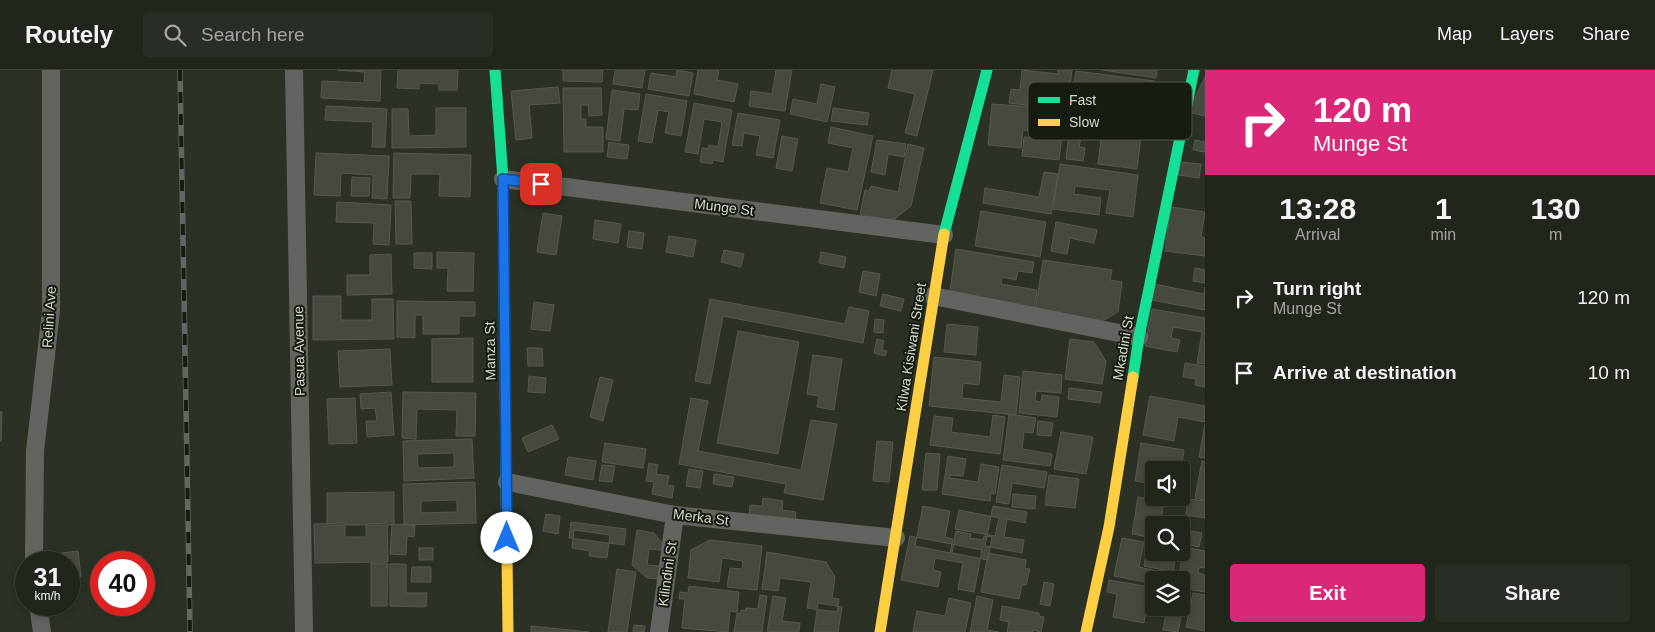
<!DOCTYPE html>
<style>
:root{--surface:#20261c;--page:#282e25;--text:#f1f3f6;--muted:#a2a5a3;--line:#3d433b;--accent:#db2777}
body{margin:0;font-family:Helvetica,sans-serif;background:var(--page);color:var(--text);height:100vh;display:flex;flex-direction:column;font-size:19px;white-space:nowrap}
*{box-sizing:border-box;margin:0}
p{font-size:16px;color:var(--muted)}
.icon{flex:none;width:28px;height:28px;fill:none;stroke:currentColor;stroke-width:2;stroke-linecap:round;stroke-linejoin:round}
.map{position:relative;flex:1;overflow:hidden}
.side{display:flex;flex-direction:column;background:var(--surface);width:450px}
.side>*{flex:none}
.guide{background:#db2777;color:#fff;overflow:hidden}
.fabs{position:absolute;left:1145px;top:391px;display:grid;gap:10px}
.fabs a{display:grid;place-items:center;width:45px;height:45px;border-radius:5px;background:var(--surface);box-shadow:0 2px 8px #0003,0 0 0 1px var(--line);font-size:25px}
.speed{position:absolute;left:15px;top:481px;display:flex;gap:10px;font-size:25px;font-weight:700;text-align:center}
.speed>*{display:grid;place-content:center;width:65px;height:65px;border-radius:50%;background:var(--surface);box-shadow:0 2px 8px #0003,0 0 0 1px var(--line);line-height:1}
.speed small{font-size:12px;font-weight:400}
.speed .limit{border:8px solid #d22;background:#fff;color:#111}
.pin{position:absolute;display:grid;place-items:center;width:42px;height:42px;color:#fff;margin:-21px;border-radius:10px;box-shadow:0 2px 8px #0006}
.me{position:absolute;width:55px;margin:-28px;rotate:0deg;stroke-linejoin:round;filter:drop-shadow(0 0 4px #0008)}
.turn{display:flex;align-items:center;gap:18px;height:105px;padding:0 25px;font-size:22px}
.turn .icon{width:65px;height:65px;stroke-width:2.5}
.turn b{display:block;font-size:35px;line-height:42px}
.eta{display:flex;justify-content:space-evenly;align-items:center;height:85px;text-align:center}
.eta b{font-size:30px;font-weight:700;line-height:35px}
.action{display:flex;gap:10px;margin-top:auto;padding:10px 25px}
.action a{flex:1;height:58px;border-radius:5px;background:var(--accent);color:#fff;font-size:20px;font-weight:700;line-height:58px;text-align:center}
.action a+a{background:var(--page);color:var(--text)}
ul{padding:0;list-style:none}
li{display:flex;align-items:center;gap:15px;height:75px;padding:0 25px}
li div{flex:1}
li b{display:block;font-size:19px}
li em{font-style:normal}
header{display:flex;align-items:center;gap:30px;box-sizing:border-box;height:70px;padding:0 25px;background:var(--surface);border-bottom:1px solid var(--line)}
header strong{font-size:24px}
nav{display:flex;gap:28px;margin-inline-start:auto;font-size:18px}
.search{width:350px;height:45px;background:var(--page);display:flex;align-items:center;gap:12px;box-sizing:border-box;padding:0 18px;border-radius:5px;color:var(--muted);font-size:19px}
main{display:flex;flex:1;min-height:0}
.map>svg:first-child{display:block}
.building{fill:#46493e;stroke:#565a4e;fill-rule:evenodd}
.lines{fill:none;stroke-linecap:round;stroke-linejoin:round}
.street{stroke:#616460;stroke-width:18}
.fast{stroke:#16e098;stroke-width:11}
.slow{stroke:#ffcf43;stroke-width:11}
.rail-casing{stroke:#626861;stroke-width:5.5}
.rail{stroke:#171c12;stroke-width:4;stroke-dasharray:11;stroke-linecap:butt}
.route-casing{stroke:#114b97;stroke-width:12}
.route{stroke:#1a73e8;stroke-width:9}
.labels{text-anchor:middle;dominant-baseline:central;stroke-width:4;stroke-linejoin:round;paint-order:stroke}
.street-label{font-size:14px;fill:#d2dacc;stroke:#171c12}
.key{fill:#171c12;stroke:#4f554a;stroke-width:1}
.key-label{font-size:14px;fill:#d2dacc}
</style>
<header>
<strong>Routely</strong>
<div class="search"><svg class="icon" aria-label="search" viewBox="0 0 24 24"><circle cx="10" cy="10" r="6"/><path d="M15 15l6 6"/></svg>Search here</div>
<nav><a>Map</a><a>Layers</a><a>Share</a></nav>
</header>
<main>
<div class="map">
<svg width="1205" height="562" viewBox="0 0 1205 562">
<rect width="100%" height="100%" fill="#2b3225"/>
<path class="building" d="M337 0H381L380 31 321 28 322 11 364 13 365 2Z
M398 0H458L457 20H439V14L419 13V19L397 18Z
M563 0H603L602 12 563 11Z
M615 0H645L642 18 613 14Z
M677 0 693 3 689 26 648 19 651 3 676 7Z
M698 0H719L717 10 738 14 734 32 694 24Z
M776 0H792L785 41 749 36 751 21 772 24Z
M892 0H933L917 66 905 63 915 24 888 18Z
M1022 0 1058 4V0H1072L1067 40 1009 33 1011 19 1020 20Z
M1102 0H1157L1156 8Z
M1076 1 1154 11 1148 52 1121 48 1125 22 1090 18 1086 47 1070 45Z
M1205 7V46L1188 42Z
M821 14 835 17 827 52 790 44 793 29 817 34Z
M558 17 560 33 529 35 532 68 516 70 511 21Z
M563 18H601L602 45 589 46 588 35H581V49H586V57H603V82H564Z
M612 20 640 24 638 40 624 39 620 71 606 69Z
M646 24 687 31 681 66 665 63 669 42 658 40 652 73 638 71Z
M694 33 732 40 723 92 713 90 712 94 700 92 702 78 708 79 709 75 718 77 722 52 704 49 698 84 685 82Z
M992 34 1033 37 1032 43H1037L1035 61 1023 60 1021 78 988 75Z
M326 36 387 39 385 77H372L373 52 325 50Z
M436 38H466V77L392 78V39H408L409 66 436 65Z
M833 38 869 43 867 55 831 51Z
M1039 41 1064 44 1059 90 1022 86 1024 67 1044 69 1045 57 1038 55Z
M738 43 780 50 773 88 756 85 760 66 744 63 742 76 732 75Z
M1070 56 1141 66 1137 99 1098 94 1101 69 1081 67 1079 77 1085 78 1083 91 1066 89Z
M831 57 873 66 857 140 820 133 827 98 848 102 853 78 828 73Z
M782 66 798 69 792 101 776 98Z
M877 70 906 74 904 87 888 84 885 105 871 102Z
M1195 70 1205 72V82L1193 80Z
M609 72 629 75 627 89 607 87Z
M908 74 924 78 911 136 892 151 860 144 865 120 869 121 871 116 898 122Z
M316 83 389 86 387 129 372 128 373 105 341 103 340 126 314 125Z
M394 83 471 85 470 127 439 126 440 104H411L410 128H393Z
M1180 92 1201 94 1199 108 1178 105Z
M1060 94 1138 105 1133 147 1106 143 1110 120 1075 116 1074 124 1101 128 1099 145 1053 139Z
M1044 102 1058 104 1051 144 983 133 985 118 1039 127Z
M352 107 370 108 369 126H351Z
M395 131H411L412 174H396Z
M337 132 391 135 389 175 373 174 374 153 336 152Z
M1171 137 1205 142 1201 167 1205 168V186L1165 181Z
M981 141 1046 152 1040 187 975 176Z
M543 143 562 146 556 185 537 182Z
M595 150 621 154 618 173 593 169Z
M1056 152 1097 160 1094 173 1070 168 1067 184 1051 181Z
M629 161 644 163 642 179 627 177Z
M669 166 696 170 693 187 666 182Z
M956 179 1034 192 1032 203 1018 201 1016 210 1002 207 1001 214 1037 220 1034 240 949 227Z
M724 180 744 184 741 197 721 192Z
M437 182 474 183 473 221H447L448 198H437Z
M821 182 846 187 844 198 819 193Z
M414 183H432V199L414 198Z
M391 184 392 224 347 225V205H370V185Z
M1043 190 1112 200 1110 210 1122 212 1118 242 1099 253 1035 243Z
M1195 198 1205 200V213L1193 211Z
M863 201 880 204 876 226 859 222Z
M1154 214 1204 224 1205 217V240L1151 230Z
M883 224 904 229 901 241 880 236Z
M313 226H341V250H372V229H393L394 269 313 270Z
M710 229 845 254 849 237 869 241 863 273 723 246 710 314 695 311Z
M397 231 475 232V246H459V264H423V245H415V268L397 267Z
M534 232 554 235 550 261 531 259Z
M1152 239 1205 248V294L1197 293 1202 262 1173 257 1171 268 1180 270 1177 282 1145 276Z
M875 249 884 250 883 263 874 262Z
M947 254 978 257 976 285 944 282Z
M738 261 799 272 778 384 717 373Z
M473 268V312H432V269Z
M877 269 884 271 882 280 887 281 885 286 874 283Z
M1070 269 1094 272 1106 291 1102 314 1065 309Z
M527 278H542L543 296H528Z
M390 279 392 315 340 317 338 281Z
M813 285 842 289 834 340 817 337 819 326 807 324Z
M934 287 981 292 979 315 963 313 962 328 1001 332 1004 305 1020 307 1016 345 929 336Z
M1185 293 1205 296V317L1195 315 1196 309 1183 307Z
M1023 301 1062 305 1061 323 1036 321 1035 331 1041 332 1042 325 1059 327 1057 347 1019 343Z
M529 306 546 308 545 323 528 322Z
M600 307 613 310 603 351 590 347Z
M1069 318 1102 322 1100 333 1068 329Z
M391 322 394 365 367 367 366 351H377L375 338 361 339 360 324Z
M403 322 476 323 475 366H456L457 340 417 339 416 369 402 368Z
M1150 326 1205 336V352L1178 347 1174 371 1143 365Z
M355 328 357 373 329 374 327 329Z
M691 328 708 331 698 381 801 400 811 350 837 354 823 430 784 423 786 414 679 394Z
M0 342H2L1 371H0Z
M1009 344 1036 348 1033 363 1024 362 1022 379 1052 384 1050 396 1003 390Z
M993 345 1005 347 1000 384 930 375 934 346 953 348 951 362 990 367Z
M1038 351 1053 353 1051 366 1037 365Z
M1205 354V388L1199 387Z
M552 355 559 369 528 382 522 368Z
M1061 362 1093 367 1086 404 1054 399Z
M472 369 474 408 404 411 403 371ZM454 383V397L418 398 417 384Z
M877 371 893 372 889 412 873 411Z
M605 373 646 379 643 398 602 392Z
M1141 373 1184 380 1182 394 1167 392 1165 400H1154V414L1135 411Z
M926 383 940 384 937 420H922Z
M948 386 966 389 963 406 950 405 949 408 978 412 981 394 999 397 995 424 991 423 990 431 942 424Z
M568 387 596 391 593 410 565 405Z
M1202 391 1205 392V430L1195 428Z
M649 393 658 395 656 404 669 406 667 415 674 416 672 428 652 424 654 412 646 411Z
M602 395 615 396 612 412 599 411Z
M1002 395 1047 402 1044 418 1012 413 1009 434 996 432Z
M689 399 703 401 700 418 686 416Z
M714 404 734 407 732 417 713 414Z
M1049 405 1079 409 1075 438 1045 435Z
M475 412 476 453 404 455 403 414ZM457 430V442L421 443V431Z
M394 422V455H327V423Z
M1013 424 1036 426 1035 439 1012 437Z
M1138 427 1164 432 1160 455H1154V468L1132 464Z
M763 428 783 431 782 440 796 442 795 452 749 447 750 435 762 436Z
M1188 429 1205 431V448L1186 445Z
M923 436 950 441 945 467 953 469 950 483 915 476Z
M993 436 1027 442 1025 453 1007 449 1004 467 1024 470 1022 483 985 476Z
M959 440 999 448 995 466 955 459Z
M546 444 560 446 558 464 543 461Z
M571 452 626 459 624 475 569 468Z
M345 453V467H366V454L387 453 388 492 315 493 314 454Z
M392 454 415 455 414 467 407 466 406 485 390 484Z
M1181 459 1202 463 1199 477 1181 473Z
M574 460 610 465 607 488 589 486 590 481 572 478Z
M637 460 654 463 662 473V480L649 479 647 495 660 496 658 509 647 508 632 495Z
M956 461 971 464 970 468 983 470 984 466 992 467 988 490 952 483Z
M910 466 982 480 974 522 958 519 963 493 935 488 933 500 941 502 938 517 901 510Z
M1122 468 1144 472 1139 497 1166 503 1164 510H1154V514L1114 506Z
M710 470 762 476 757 520 727 517 730 498 742 499 743 491 722 488 719 512 688 508 691 480Z
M1184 477 1205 481V498L1199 497 1198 503 1205 505V522L1181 518V510H1178Z
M419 478H433V490H419Z
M78 481 81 507 69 508V492H62L61 483Z
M767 482 826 492 835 507 832 528 839 529 837 542 807 538 811 512 780 508 778 521 762 519Z
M1155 482 1176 483 1173 502 1144 496 1146 484 1154 486Z
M988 483 1026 490 1025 498 1030 499 1026 515H1022L1019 529 981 522Z
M371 493 388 494 387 536H371Z
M390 494H406V523H427L426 537 390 536Z
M412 497H431V512H411Z
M617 499 636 502 627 562H608Z
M1109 510 1150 517 1144 553 1113 547 1117 524 1107 522Z
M1044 512 1054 514 1050 536 1040 534Z
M689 516 739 522 737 542 730 541 728 562 682 558 685 529H679L680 522 688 523Z
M1151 517H1154V530L1149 529Z
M1181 522 1186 523 1178 562 1163 560 1167 538H1181Z
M1193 523 1205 525V561L1186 557Z
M760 525 767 526 762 562H734L737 543H741V540L745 541 746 538 758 539Z
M773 526 786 528 782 551 800 553 799 562H767Z
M977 526 993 530 987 560 999 562H970Z
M949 528 971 533 965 562H913L917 541 945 546Z
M818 533 842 537 838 562H814Z
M1002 536 1039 543V546L1044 547 1041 562 1033 560V562H1007L1009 552 1000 550Z
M634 555 645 556 644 562H633Z
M531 556 589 562H531Z"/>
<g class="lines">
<path class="street" d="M294 0 304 562
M503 109 944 165
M933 226 1139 267
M507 412 675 445 896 468
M34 492 35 381 51 241V0
M38 535 42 562
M659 562 675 445"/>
<path class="fast" d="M495 0 503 109 506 405
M944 164 987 0
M1133 307 1139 267 1194 0"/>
<path class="slow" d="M506 405 508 562
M880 562 944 164
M1086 562 1109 457 1133 307"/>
<g class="rail-casing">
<path id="rail" d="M180 0 190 562"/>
</g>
<use href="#rail" class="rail"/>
</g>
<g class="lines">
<g class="route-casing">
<path id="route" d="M507 468 503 109 541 114"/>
</g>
<use href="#route" class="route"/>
</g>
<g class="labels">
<g class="street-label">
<text transform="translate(724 137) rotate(7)">Munge St</text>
<text transform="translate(49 247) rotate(-86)">Relini Ave</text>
<text transform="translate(911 277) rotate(-81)">Kilwa Kisiwani Street</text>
<text transform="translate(1123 278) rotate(-80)">Mkadini St</text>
<text transform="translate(299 281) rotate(-91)">Pasua Avenue</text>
<text transform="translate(490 281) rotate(-91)">Manza St</text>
<text transform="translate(701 447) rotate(7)">Merka St</text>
<text transform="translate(667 504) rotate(-82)">Kilindini St</text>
</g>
</g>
<rect x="1028" y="12" width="164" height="58" rx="8" class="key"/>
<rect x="1038" y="27" width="22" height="6" fill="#16e098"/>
<rect x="1038" y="49" width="22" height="7" fill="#ffcf43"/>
<g class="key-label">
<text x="1069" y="35">Fast</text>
<text x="1069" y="57">Slow</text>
</g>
</svg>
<div class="fabs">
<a><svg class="icon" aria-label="sound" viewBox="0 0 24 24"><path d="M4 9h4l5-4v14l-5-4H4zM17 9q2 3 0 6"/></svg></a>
<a><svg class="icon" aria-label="search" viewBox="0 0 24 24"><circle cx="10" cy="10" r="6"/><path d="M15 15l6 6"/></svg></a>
<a><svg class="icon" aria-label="layers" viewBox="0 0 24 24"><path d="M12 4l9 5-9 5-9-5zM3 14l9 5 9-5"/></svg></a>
</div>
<div class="speed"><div>31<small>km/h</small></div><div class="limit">40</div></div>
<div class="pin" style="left:541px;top:114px;background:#d93025"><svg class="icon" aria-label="arrive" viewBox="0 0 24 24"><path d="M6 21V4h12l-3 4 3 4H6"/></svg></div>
<svg class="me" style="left:507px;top:468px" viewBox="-20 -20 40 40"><circle r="19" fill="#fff"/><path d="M0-13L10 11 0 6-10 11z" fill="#1a73e8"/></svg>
</div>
<section class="side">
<div class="guide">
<div class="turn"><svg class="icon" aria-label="right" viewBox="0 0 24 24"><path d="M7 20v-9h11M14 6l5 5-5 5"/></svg><div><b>120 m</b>Munge St</div></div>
</div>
<div class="eta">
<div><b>13:28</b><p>Arrival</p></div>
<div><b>1</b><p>min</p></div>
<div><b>130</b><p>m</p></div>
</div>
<ul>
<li><svg class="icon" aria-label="right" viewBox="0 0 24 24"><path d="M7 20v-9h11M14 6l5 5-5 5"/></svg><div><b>Turn right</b><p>Munge St</p></div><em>120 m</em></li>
<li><svg class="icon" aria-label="arrive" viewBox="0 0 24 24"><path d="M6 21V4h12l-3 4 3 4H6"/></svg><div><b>Arrive at destination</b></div><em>10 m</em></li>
</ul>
<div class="action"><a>Exit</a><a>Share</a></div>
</section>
</main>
